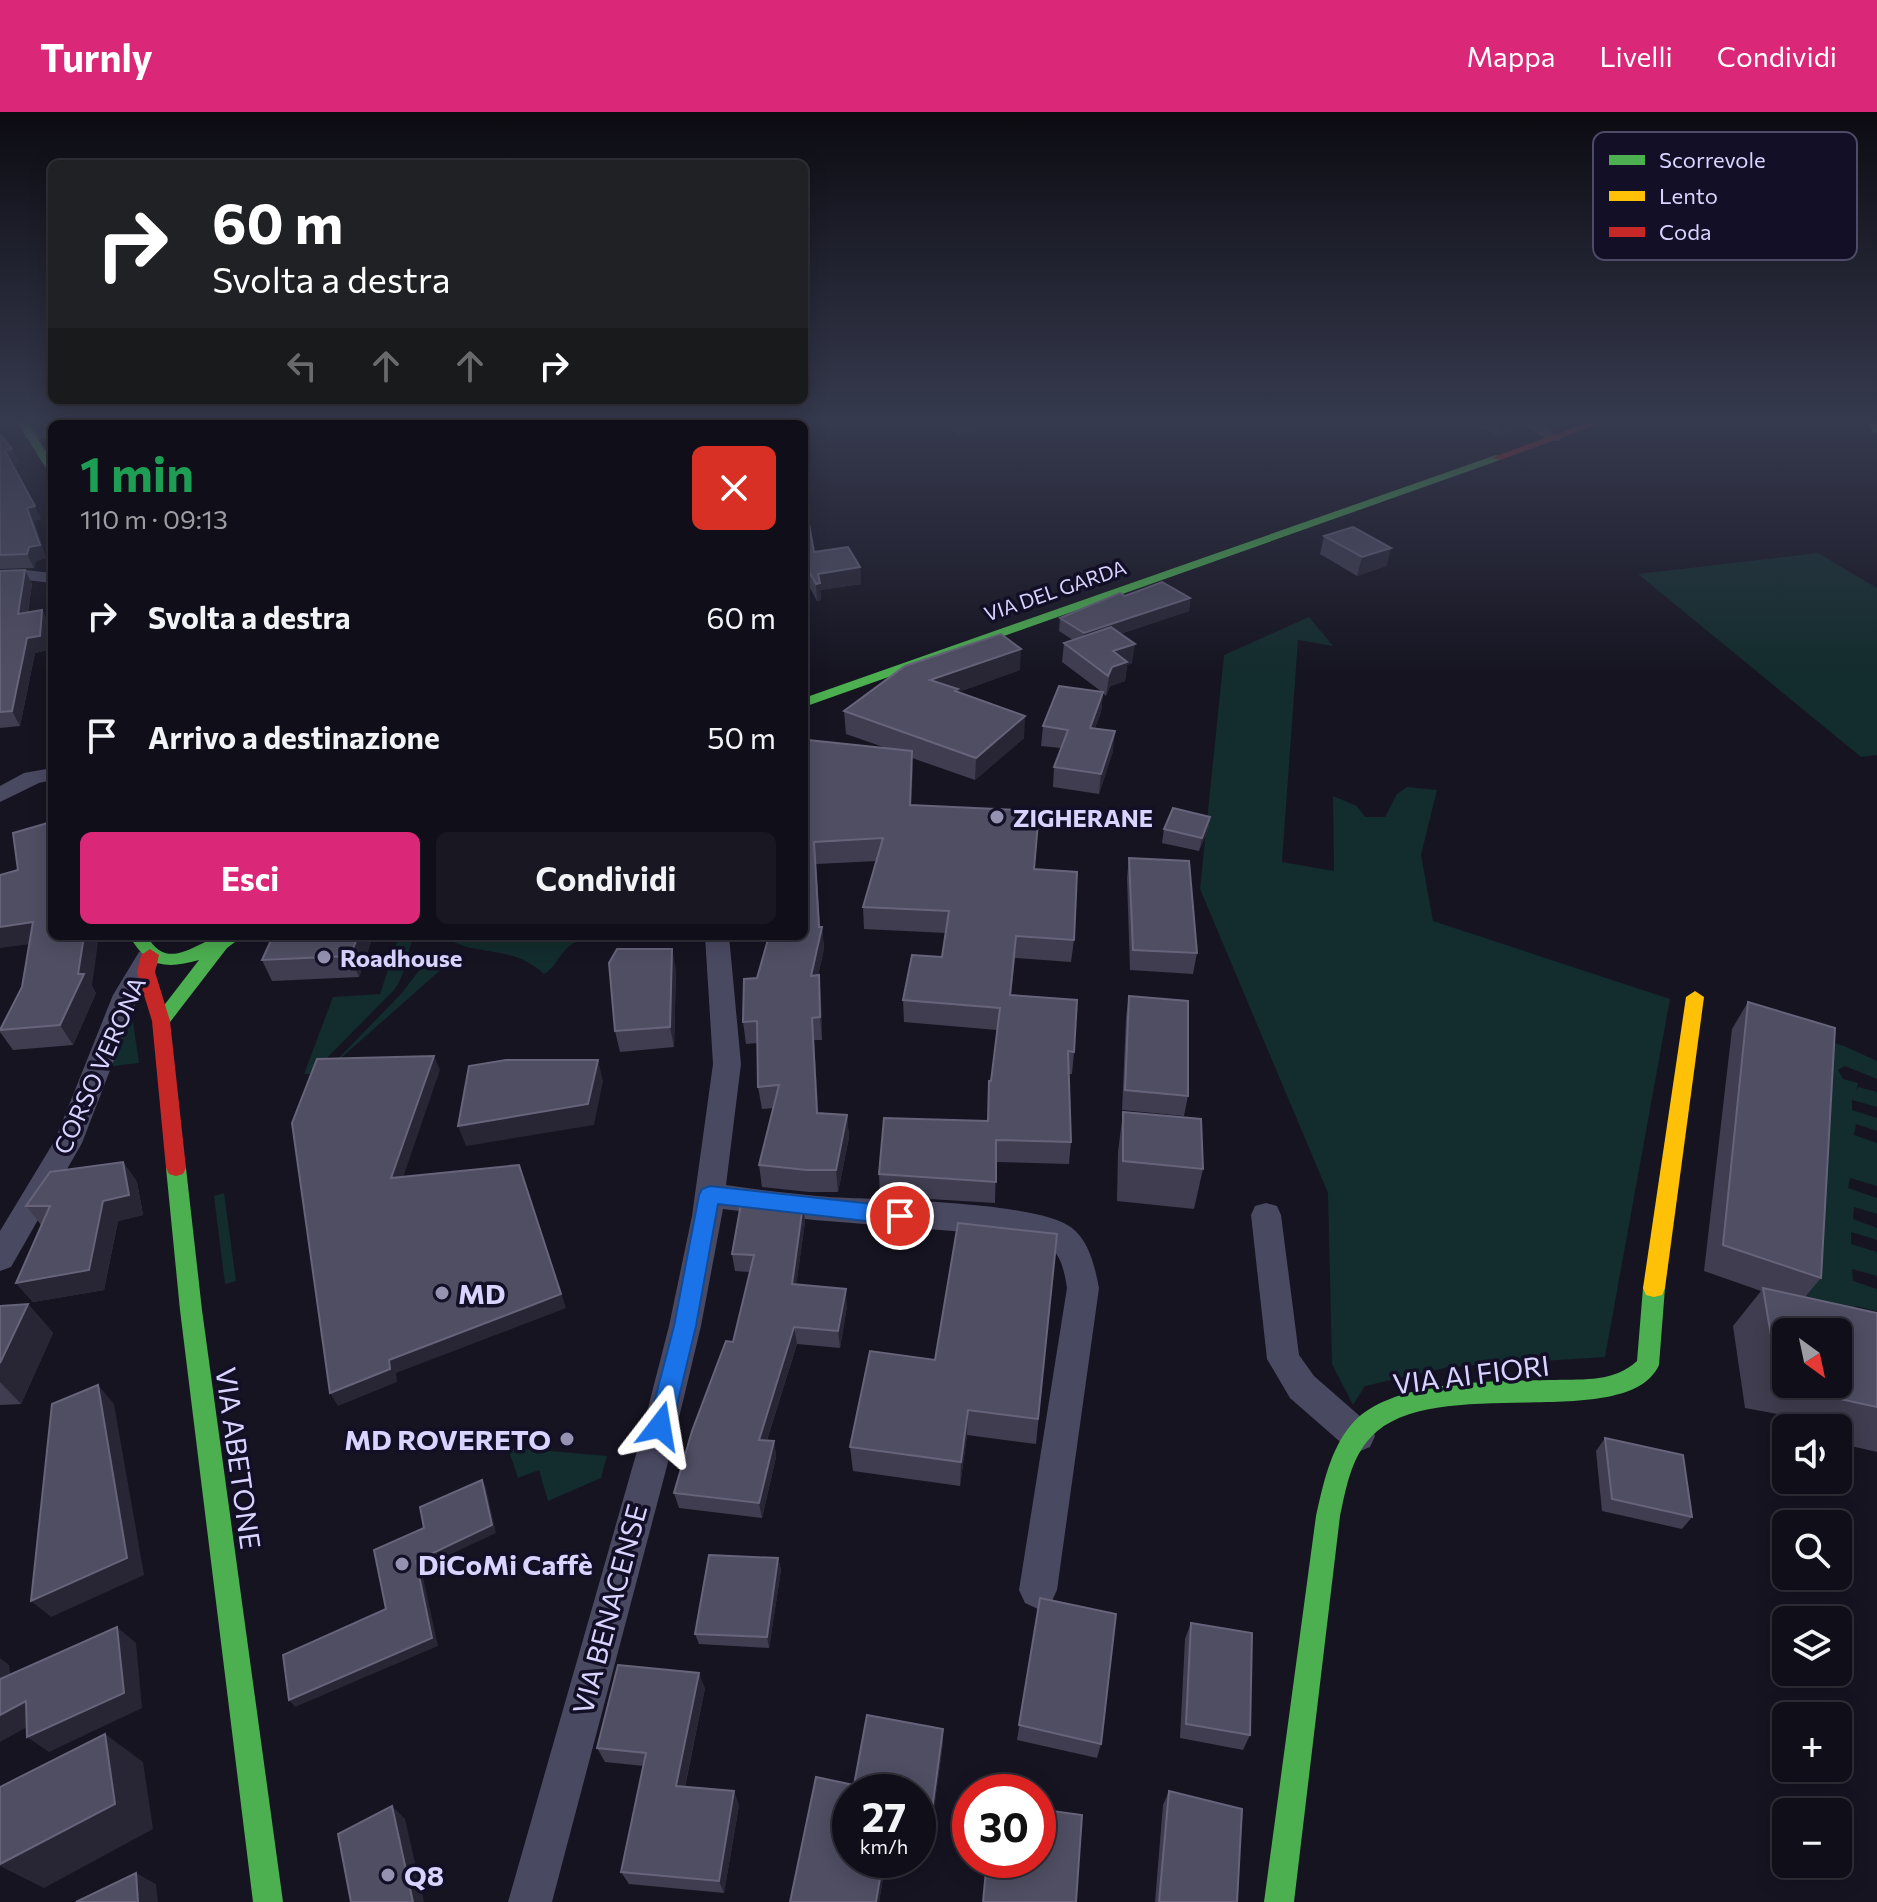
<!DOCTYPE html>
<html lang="it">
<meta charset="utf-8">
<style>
:root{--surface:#100f19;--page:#191822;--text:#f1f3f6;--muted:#9c9ca2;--line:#302f38;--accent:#db2777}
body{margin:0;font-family:Commissioner,sans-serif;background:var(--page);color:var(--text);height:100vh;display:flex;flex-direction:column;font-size:30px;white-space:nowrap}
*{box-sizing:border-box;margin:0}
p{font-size:26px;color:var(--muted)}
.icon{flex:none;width:44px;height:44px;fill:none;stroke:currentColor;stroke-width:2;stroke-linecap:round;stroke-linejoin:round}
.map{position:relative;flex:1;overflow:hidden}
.side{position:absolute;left:48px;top:308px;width:760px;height:520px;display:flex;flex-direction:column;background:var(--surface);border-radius:12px;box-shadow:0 4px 20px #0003,0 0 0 2px var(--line)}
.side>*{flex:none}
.banner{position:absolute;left:48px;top:48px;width:760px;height:244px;border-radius:12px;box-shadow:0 4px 20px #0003,0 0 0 2px var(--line);background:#202124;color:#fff;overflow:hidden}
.needle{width:52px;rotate:147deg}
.buttons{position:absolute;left:1772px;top:1206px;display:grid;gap:16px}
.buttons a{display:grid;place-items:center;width:80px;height:80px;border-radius:12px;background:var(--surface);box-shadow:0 4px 20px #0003,0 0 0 2px var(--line);font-size:40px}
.speed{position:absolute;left:832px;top:1662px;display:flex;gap:16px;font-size:40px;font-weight:700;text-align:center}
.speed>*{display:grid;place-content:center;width:104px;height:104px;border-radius:50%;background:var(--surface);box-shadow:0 4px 20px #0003,0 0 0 2px var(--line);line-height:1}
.speed small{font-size:20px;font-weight:400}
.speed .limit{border:12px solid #d22;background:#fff;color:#111}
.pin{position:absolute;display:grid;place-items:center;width:68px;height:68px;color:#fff;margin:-34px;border:4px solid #fff;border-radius:50%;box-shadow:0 2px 8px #0007}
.me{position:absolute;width:88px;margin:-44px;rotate:14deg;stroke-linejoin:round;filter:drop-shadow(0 0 6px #0008)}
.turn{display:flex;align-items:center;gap:28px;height:168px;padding:0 32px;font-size:36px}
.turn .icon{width:104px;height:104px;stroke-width:2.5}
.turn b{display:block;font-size:56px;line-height:68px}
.lanes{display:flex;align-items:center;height:76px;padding:0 32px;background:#0003;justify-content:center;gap:40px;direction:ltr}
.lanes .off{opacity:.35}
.round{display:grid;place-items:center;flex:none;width:84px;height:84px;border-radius:12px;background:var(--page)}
.summary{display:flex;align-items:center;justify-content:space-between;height:136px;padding:0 32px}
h1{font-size:48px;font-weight:700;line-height:60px;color:#1e9e55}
.action{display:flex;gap:16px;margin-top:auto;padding:16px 32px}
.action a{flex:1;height:92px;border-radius:12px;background:var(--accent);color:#fff;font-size:32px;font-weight:700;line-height:92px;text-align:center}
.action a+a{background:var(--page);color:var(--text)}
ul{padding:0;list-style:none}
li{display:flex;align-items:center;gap:24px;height:120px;padding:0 32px}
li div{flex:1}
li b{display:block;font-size:30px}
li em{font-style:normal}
header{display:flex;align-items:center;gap:48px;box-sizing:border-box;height:112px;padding:0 40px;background:var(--accent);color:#fff}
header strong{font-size:38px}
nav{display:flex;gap:44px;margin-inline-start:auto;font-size:28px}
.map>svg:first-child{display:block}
.green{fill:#132c2d}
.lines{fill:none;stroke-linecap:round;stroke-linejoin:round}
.street{fill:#4a4962;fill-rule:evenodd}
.fast{fill:#4caf50;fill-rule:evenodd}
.slow{fill:#ffc107;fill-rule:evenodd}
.jam{fill:#c62828;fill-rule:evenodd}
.wall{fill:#403d50;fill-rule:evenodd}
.shaded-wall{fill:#282635}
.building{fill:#504e63;stroke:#66637b;stroke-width:2}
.route{fill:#1a73e8;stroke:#114b97;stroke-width:2}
.poi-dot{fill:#9591b1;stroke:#130f26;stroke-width:3}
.labels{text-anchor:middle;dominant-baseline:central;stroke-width:7;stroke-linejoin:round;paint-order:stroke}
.far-street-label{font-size:20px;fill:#d9d4ff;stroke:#130f26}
.poi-label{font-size:24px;font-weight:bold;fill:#d9d4ff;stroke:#130f26;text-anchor:start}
.street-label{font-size:24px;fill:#d9d4ff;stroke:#130f26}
.near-poi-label{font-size:28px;font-weight:bold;fill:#d9d4ff;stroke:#130f26;text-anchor:start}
.near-street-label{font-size:28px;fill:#d9d4ff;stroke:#130f26}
.key{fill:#130f26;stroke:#4e4a67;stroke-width:2}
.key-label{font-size:22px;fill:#d9d4ff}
</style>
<header>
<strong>Turnly</strong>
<nav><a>Mappa</a><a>Livelli</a><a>Condividi</a></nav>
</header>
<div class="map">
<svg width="1877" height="1790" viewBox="0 0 1877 1790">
<rect width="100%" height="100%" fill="#161421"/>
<path class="green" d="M1818 441 1877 476V643L1861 645 1638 462Z
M1309 505 1333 534 1298 528 1282 750 1334 759 1333 684 1357 694 1365 705H1385L1397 682 1407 675 1437 678 1421 743 1433 809 1670 887 1605 1245 1449 1255 1365 1274 1353 1293 1332 1252 1328 1081 1200 777 1224 543Z
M399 824H415C404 843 409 857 394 878L311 962H304L333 885 380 882Z
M444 824H558L557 829H578L580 824H692L695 828 579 829C560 835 558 855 544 862 511 831 472 846 444 824Z
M427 848 445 854 324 961 401 882Z
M131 896 139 951 105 955Z
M1818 926 1844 934 1877 949V967L1845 954 1838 958 1843 967 1858 971 1856 979 1858 975 1877 980V995L1852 988V998L1877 1006V1019L1856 1012 1854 1023 1877 1031V1074L1850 1066 1848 1076 1877 1086V1102L1854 1095 1853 1107 1877 1116V1128L1851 1120V1132L1877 1140V1164L1852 1157 1853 1169 1877 1177V1199L1855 1194 1857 1210 1799 1192Z
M224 1081 236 1169 225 1172 214 1084Z
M516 1336 607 1344 601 1366 548 1389 539 1358 518 1366 509 1339Z"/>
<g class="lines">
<path class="street" d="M289 311H303V312H289Z
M1520 311H1539L1561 326 1559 329H1549Z
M52 317V325L31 329 24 325 26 322Z
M26 458 52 461V471L26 468 0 470V460Z
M52 656V668L39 671 0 690V674L24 661Z
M705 824H729L741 952 726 1073C760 1078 795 1082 829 1085 878 1088 1039 1089 1072 1116 1089 1129 1095 1155 1099 1176L1057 1478 1051 1491 1038 1497 1025 1491 1019 1478 1067 1176C1061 1137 1053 1131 1016 1124L814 1108 723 1097 701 1214 671 1339 552 1790H508L637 1339 669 1214 692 1104 713 952Z
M148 837 157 840 161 846 139 883 82 1031 11 1155 0 1159V1119L55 1028 113 883 139 840Z
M1266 1091 1277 1094 1281 1103 1299 1243 1314 1264 1370 1313 1375 1324 1370 1335 1358 1340 1346 1335 1290 1286 1267 1247 1251 1103 1255 1094Z"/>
<path class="fast" d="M18 311H28L52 349V361L47 358Z
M1868 311H1877V321L1873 320Z
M1496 343 1500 344V348L804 595V586Z
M147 824C168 861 195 830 222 824 228 823 237 824 243 824L227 836 167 914 161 915 152 909 199 848C167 857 148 856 130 825Z
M176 1048 183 1050 186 1056 202 1198 283 1790H253L180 1198 166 1056 169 1050Z
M1654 1167 1662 1169 1665 1176 1659 1253C1627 1323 1432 1259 1371 1325 1351 1346 1346 1376 1340 1404L1294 1790H1264L1316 1404C1323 1373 1330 1338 1351 1313 1390 1266 1499 1269 1556 1268 1585 1267 1614 1270 1637 1249L1643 1176 1646 1169Z"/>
<path class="slow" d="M1695 879 1704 885 1665 1176 1662 1183 1654 1185 1646 1183 1643 1176 1686 885Z"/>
<path class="jam" d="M1586 311H1602L1500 348 1491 346Z
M150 837 159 843 155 860 170 909 186 1056 183 1062 176 1064 169 1062 166 1056 152 909 137 860 141 843Z"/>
</g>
<path class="wall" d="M941 311H1002L960 323Z
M1471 311H1522L1521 315 1499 324Z
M0 322 18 350 12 351 41 407 34 409 46 446 36 449 34 456 0 457Z
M804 413 814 440 860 455 861 472 820 478 821 488 817 489 804 465Z
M1324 424 1391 436 1386 454 1357 464 1320 442Z
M25 458 32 472 28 500 42 498 49 512 48 538 35 541 20 614 0 616V459Z
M1125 484 1190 486 1189 499 1120 522 1132 551 1127 553 1125 569 1110 574 1106 584 1103 581 1101 600 1095 616 1113 639 1099 682 1053 675 1054 655 1061 636 1041 634 1043 614 1102 580 1062 550 1064 531 1073 528 1059 519 1060 506Z
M1020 558 958 580 1024 626 975 668 912 646 911 693 1035 758 1074 828 1071 850 1015 846 1011 883 1074 940 1072 962H1068L1071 1030 1069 1052 996 1050 995 1091 880 1084 879 1062 988 1009 997 918 904 910 903 888 942 845 946 821 864 817 863 795 877 749 816 752 820 815H822L824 837 818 863 821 885 822 928H814L818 1001 847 1003 849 1025 838 1080H809L762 1075 759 1053 774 996 762 997 758 975V931L746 932 743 910 757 866 804 824V633L886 636 846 622 844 599Z
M1210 705 1208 718 1199 739 1162 731 1164 717Z
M51 710 52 713V824L96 881 73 933 13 938 0 920V916L22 875 30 832 18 758Z
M1129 746 1197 841 1193 862 1130 858 1127 766Z
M373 824 359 865 272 869 262 848Z
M555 824H580L579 829H556Z
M676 857 674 935 620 940 615 919Z
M1129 884 1188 984 1184 1004 1122 998 1126 905Z
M1748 890 1821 1166 1805 1185 1877 1201V1340L1838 1331V1316H1800L1798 1306 1745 1296 1733 1214 1761 1179 1704 1159 1732 917ZM1786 1220 1838 1272H1786Z
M1123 1000 1203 1057 1194 1097 1117 1089 1118 1040Z
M123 1050 137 1070 143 1103 118 1109 104 1178 33 1190 16 1171 41 1113 26 1094Z
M803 1093 805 1110 796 1173 847 1194 840 1236 797 1232 767 1328 774 1329 776 1345 762 1406 679 1396 674 1381 733 1230 750 1160 735 1159 732 1142Z
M1057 1122 1036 1332 967 1323 960 1374 853 1359 850 1335Z
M28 1192 53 1221 21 1292 0 1293V1194Z
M1605 1326 1692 1405 1682 1417 1602 1399 1596 1339Z
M778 1446 781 1458 769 1536 699 1532 695 1522Z
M1040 1486 1101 1632 1097 1646 1017 1628Z
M1191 1511 1250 1623 1243 1638 1180 1626 1185 1527Z
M705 1576 685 1675 739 1693 724 1781 629 1772 621 1760 644 1654 605 1650 597 1636Z
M867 1603 943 1617V1631L932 1711 918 1709V1680H850V1748H886L879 1790H790L816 1665 854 1673Z
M1169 1679 1237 1790H1155L1163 1693Z"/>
<path class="shaded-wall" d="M960 311H1002L960 323Z
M1502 311H1522L1521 315 1499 324Z
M12 337 18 350 12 352 5 339Z
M35 394 41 407 34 409 46 446 36 449 34 456 27 442V396Z
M1391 436 1386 454 1357 464 1362 445Z
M860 455 861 472 820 478 821 488 817 489 816 472 818 462Z
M25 458 32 472 25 516 18 502Z
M1190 486 1189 499 1083 534 1084 521Z
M42 498 49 512 48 538 35 541 20 614 12 599 27 526Z
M1135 532 1132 551 1127 553 1125 569 1110 574 1106 584 1113 539Z
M1021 537 1020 558 958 580 930 568Z
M1103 580 1101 600 1088 635 1090 616Z
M1025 604 1024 626 975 668 976 646Z
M1115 619 1113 639 1099 682 1101 662Z
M912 639 913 660 910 714V693Z
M1210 705 1208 718 1199 739 1202 726Z
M33 810 46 830 0 836V815Z
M822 815 824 837 813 886 811 864Z
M84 824H99L92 873 96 881 73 933 60 913 78 862Z
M358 824H373L359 865 350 844Z
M672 837 676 857 674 935 670 915Z
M819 863 821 885 822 928 820 905Z
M812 906 814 928 820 1023 817 1001Z
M434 944 440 958 398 1080 391 1066Z
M598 948 603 969 594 1013 466 1034 458 1014Z
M847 1003 849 1025 838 1080 836 1058Z
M123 1050 137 1070 143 1103 118 1109 104 1178 33 1190 16 1171 103 1089Z
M519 1053 566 1196 396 1261 397 1270 338 1294 330 1281 389 1248Z
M803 1093 805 1110 794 1189 792 1172Z
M846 1177 847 1194 840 1236 838 1219Z
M28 1192 53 1221 21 1292 0 1270V1251Z
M794 1215 797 1232 762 1343 759 1328Z
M98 1273 114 1292 144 1463 51 1505 31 1489Z
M968 1298 967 1323 960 1374 961 1350Z
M774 1329 776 1345 762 1406 759 1391Z
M482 1368 486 1376 496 1421 421 1456 438 1534 295 1595 289 1588 432 1526 416 1449Z
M778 1446 781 1458 769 1536 767 1525Z
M117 1515 136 1531 142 1596 49 1640 27 1625Z
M0 1546 9 1553 13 1586 0 1577Z
M699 1561 705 1576 682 1688 676 1674Z
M26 1589 47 1604 0 1630V1603Z
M943 1617V1631L932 1711V1698Z
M105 1622 143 1650 153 1717 44 1776 0 1754V1752Z
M734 1679 739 1693 724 1781 719 1769Z
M392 1694 405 1707 424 1790H413Z
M883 1748H886L879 1790H876Z
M136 1761 156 1772 158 1790H138Z"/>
<path class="building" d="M68 311H276V312Z
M0 322 12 337 5 339 35 394 27 396 40 433 29 435 27 442 0 443Z
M809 412 814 440 848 435 860 455 818 462 820 471 816 472 804 450V413Z
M1353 415 1391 436 1362 445 1324 424Z
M25 458 18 502 42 498 40 524 27 526 12 599 0 600V459Z
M1162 470 1190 486 1084 521 1060 506 1120 481 1125 484Z
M1111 515 1135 532 1113 539 1127 550 1112 555 1108 564 1064 531Z
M1001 522 1021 537 930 568 958 577 955 579 1025 604 976 646 844 599 905 554Z
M1059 574 1103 580 1090 616 1115 619 1101 662 1054 655 1068 618 1043 614Z
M808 628 912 639 910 693 1039 699 1034 757 1077 760 1074 828 1016 824 1010 883 1077 888 1074 940 1068 939 1071 1030 996 1028V1070L879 1062 884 1006 988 1009 989 969H991L1000 896 903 888 912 843 942 845 949 799 863 795 883 726 814 730 819 815H822L811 864 819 863 820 905 812 906 817 1001 847 1003 836 1058H807L759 1053 779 973 758 975 757 909 743 910 744 867 757 866 769 824H804V633Z
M1173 696 1210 705 1202 726 1164 717Z
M51 710 52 715V824H84L78 862H84L60 913 0 918 22 875 33 810 0 815V763L18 758 13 721Z
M1129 746 1189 749 1197 841 1133 838Z
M273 824H358L350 844 262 848Z
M617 837H672L670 915 615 919 609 851Z
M1129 884 1188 889V984L1125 978Z
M1748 890 1835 916 1821 1166 1723 1133Z
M434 944 391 1066 519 1053 561 1182 389 1248 390 1257 330 1281 292 1011 317 947Z
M506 948H598L588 992 458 1014 469 954Z
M1123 1000 1201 1007 1203 1057 1123 1049Z
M123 1050 129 1083 103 1089 89 1158 16 1171 50 1094H26L50 1060Z
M742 1086 803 1093 792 1172 846 1177 838 1219 794 1215 759 1328 774 1329 759 1391 674 1381 692 1319 726 1229 733 1230 754 1143 732 1142Z
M958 1111 1057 1122 1038 1307 968 1298 961 1350 850 1335 870 1239 935 1248Z
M1763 1176 1877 1201V1295L1835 1286 1832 1272H1838V1220H1786V1261L1777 1259Z
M28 1192 0 1251V1194Z
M98 1273 127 1446 31 1489 52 1292Z
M1605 1326 1683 1343 1692 1405 1612 1387Z
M482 1368 492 1413 416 1449 432 1526 289 1588 283 1543 386 1497 374 1438 424 1416 420 1395Z
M709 1443 778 1446 767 1525 695 1522Z
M1040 1486 1116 1502 1101 1632 1019 1613Z
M1191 1511 1252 1521 1250 1623 1186 1612Z
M117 1515 124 1581 27 1625 26 1589 0 1603V1567Z
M618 1553 699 1561 676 1674 734 1679 719 1769 621 1760 646 1641 597 1636Z
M867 1603 943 1617 932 1698 918 1696V1680H850V1748H883L876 1790H790L816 1665 854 1673Z
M105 1622 115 1692 0 1752V1675Z
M1169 1679 1242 1697 1237 1790H1159Z
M392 1694 413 1790H351L338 1722Z
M1038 1697 1082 1703 1076 1790H983L987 1748H1038Z
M136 1761 138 1790H76Z"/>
<linearGradient id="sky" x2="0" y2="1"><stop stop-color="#0c0b12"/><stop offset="0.55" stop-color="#363a4e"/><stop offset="1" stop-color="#363a4e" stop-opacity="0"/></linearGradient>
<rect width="1877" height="562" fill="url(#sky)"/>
<path class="route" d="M710 1074 900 1095 907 1098 911 1104 907 1110 900 1113 718 1092 696 1214 672 1314 669 1322 660 1325 652 1322 648 1314 674 1214 699 1083 702 1077Z"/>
<g class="poi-dot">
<circle cx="997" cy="705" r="8"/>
<circle cx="324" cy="845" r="8"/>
<circle cx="442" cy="1181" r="8"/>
<circle cx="567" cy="1327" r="8"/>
<circle cx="402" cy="1452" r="8"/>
<circle cx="388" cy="1763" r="8"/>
</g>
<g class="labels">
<g class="far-street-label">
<text transform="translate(1055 478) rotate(-19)">VIA DEL GARDA</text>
</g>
<g class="poi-label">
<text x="1013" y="705">ZIGHERANE</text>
<text x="340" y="845">Roadhouse</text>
</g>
<g class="street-label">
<text transform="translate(99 953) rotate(-66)">CORSO VERONA</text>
</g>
<g class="near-poi-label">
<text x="458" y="1181">MD</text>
<text x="551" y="1327" text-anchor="end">MD ROVERETO</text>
<text x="418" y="1452">DiCoMi Caffè</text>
<text x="404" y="1763">Q8</text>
</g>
<g class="near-street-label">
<text transform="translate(1471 1262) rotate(-7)">VIA AI FIORI</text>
<text transform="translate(239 1346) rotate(82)">VIA ABETONE</text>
<text transform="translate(609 1497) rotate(-75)">VIA BENACENSE</text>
</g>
</g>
<rect x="1593" y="20" width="264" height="128" rx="12" class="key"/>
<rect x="1609" y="43" width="36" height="10" fill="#4caf50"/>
<rect x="1609" y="79" width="36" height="10" fill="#ffc107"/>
<rect x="1609" y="115" width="36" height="10" fill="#c62828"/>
<g class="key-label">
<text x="1659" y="56">Scorrevole</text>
<text x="1659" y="92">Lento</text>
<text x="1659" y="128">Coda</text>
</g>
</svg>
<div class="buttons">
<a><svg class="needle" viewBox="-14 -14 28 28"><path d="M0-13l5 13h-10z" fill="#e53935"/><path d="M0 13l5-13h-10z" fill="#9c9ca2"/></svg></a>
<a><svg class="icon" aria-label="sound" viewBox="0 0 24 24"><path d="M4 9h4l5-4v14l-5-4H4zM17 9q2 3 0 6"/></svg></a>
<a><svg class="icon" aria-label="search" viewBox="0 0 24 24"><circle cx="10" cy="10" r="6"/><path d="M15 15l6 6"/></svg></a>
<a><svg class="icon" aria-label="layers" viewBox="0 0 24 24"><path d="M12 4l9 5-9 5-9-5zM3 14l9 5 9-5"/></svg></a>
<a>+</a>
<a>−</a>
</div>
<div class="speed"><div>27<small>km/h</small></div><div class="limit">30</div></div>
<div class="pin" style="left:900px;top:1104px;background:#d93025"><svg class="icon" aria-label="arrive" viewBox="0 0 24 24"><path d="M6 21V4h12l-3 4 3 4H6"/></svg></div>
<svg class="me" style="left:660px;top:1314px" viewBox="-20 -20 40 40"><path d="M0-17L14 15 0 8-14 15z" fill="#1a73e8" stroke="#fff" stroke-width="4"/></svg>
<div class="banner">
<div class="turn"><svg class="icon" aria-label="right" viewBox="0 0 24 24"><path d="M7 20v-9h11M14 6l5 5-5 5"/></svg><div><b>60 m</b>Svolta a destra</div></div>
<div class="lanes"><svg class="icon off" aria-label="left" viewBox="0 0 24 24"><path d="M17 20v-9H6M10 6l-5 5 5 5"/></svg><svg class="icon off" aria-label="ahead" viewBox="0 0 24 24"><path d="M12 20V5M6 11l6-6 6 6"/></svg><svg class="icon off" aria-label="ahead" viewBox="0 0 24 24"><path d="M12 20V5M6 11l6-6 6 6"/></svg><svg class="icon" aria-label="right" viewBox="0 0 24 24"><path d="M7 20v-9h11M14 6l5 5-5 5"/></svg></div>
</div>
<section class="side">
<div class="summary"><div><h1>1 min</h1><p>110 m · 09:13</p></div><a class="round" style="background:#d93025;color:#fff"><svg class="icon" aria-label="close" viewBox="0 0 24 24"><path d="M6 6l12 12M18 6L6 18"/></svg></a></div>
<ul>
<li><svg class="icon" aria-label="right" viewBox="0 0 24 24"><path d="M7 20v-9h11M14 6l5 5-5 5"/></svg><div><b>Svolta a destra</b></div><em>60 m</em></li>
<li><svg class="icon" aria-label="arrive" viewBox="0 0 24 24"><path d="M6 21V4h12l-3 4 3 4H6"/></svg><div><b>Arrivo a destinazione</b></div><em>50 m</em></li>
</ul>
<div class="action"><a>Esci</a><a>Condividi</a></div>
</section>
</div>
